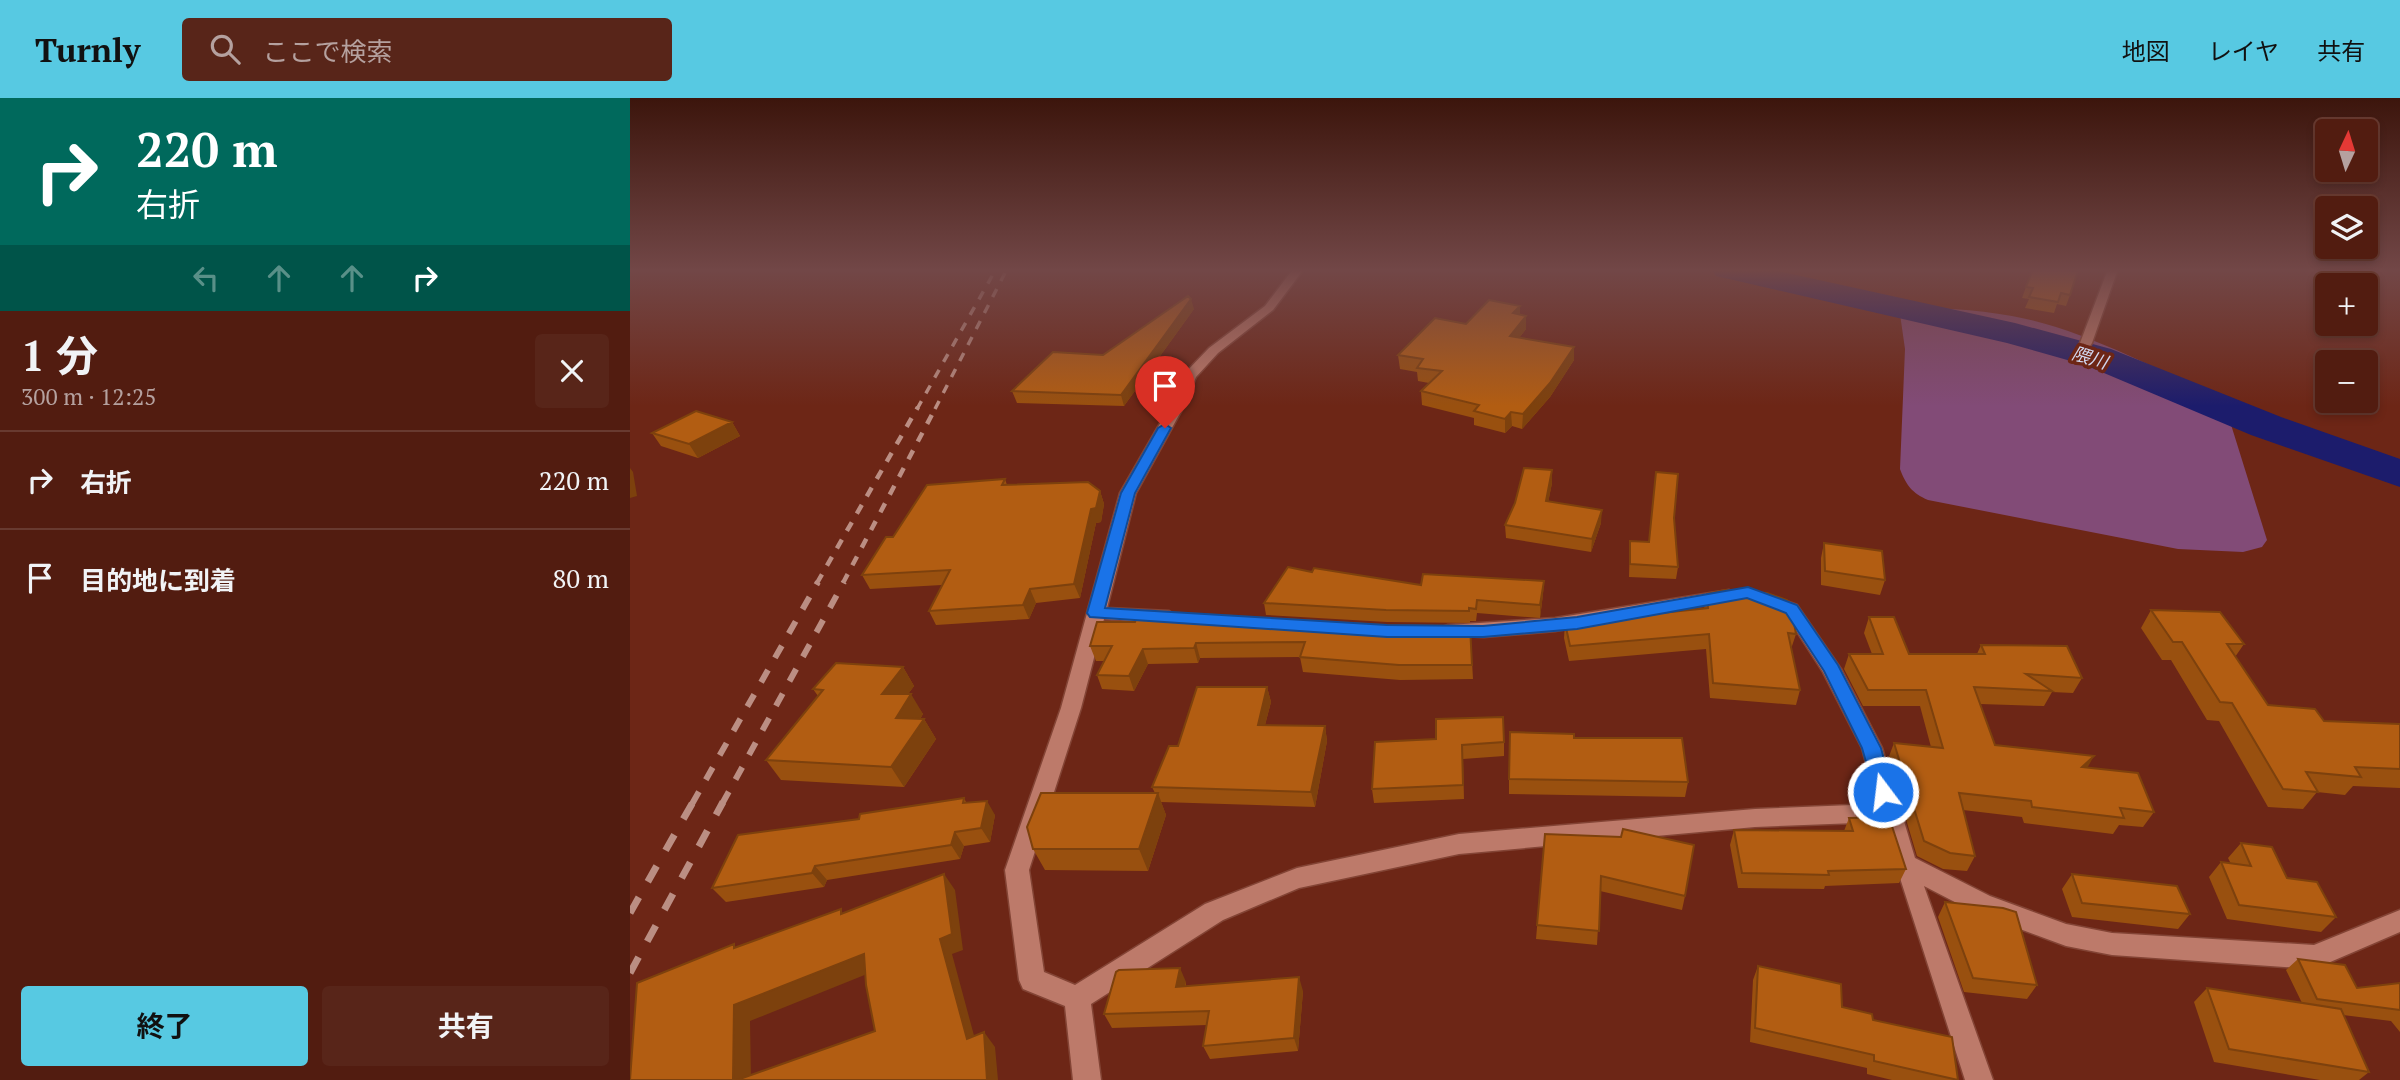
<!DOCTYPE html>
<html lang="ja">
<meta charset="utf-8">
<style>
:root{--surface:#521c10;--page:#582519;--text:#f1f3f6;--muted:#b5a19f;--line:#683a30;--accent:#57c9e2}
body{margin:0;font-family:"PT Serif","Noto Sans JP",serif;background:var(--page);color:var(--text);height:100vh;display:flex;flex-direction:column;font-size:26px;white-space:nowrap}
*{box-sizing:border-box;margin:0}
p{font-size:23px;color:var(--muted)}
.icon{flex:none;width:38px;height:38px;fill:none;stroke:currentColor;stroke-width:2;stroke-linecap:round;stroke-linejoin:round}
.map{position:relative;flex:1;overflow:hidden}
.sheet{display:flex;flex-direction:column;background:var(--surface);width:630px}
.sheet>*{flex:none}
.hud{background:#00695c;color:#fff;overflow:hidden}
.needle{width:46px;rotate:4deg}
.controls{position:absolute;left:1685px;top:21px;display:grid;gap:14px}
.controls a{display:grid;place-items:center;width:63px;height:63px;border-radius:7px;background:var(--surface);box-shadow:0 4px 10px #0003,0 0 0 2px var(--line);font-size:35px}
.pin{position:absolute;display:grid;place-items:center;width:60px;height:60px;color:#fff;margin:-72px -30px;border-radius:50% 50% 50% 0;rotate:-45deg;box-shadow:0 0 7px #0007}
.pin .icon{rotate:45deg}
.me{position:absolute;width:77px;margin:-38px;rotate:345deg;stroke-linejoin:round;filter:drop-shadow(0 0 5px #0008)}
.turn{display:flex;align-items:center;gap:24px;height:147px;padding:0 21px;font-size:32px}
.turn .icon{width:91px;height:91px;stroke-width:2.5}
.turn b{display:block;font-size:49px;line-height:60px}
.lanes{display:flex;align-items:center;height:66px;padding:0 21px;background:#0003;justify-content:center;gap:35px;direction:ltr}
.lanes .off{opacity:.35}
.round{display:grid;place-items:center;flex:none;width:74px;height:74px;border-radius:7px;background:var(--page)}
.headline{display:flex;align-items:center;justify-content:space-between;height:119px;padding:0 21px}
h1{font-size:42px;font-weight:700;line-height:52px}
.cta{display:flex;gap:14px;margin-top:auto;padding:14px 21px}
.cta a{flex:1;height:80px;border-radius:7px;background:var(--accent);color:#111;font-size:28px;font-weight:700;line-height:80px;text-align:center}
.cta a+a{background:var(--page);color:var(--text)}
ul{padding:0;list-style:none}
li{display:flex;align-items:center;gap:21px;height:98px;padding:0 21px;border-top:2px solid var(--line)}
li div{flex:1}
li b{display:block;font-size:26px}
li em{font-style:normal}
header{display:flex;align-items:center;gap:42px;box-sizing:border-box;height:98px;padding:0 35px;background:var(--accent);color:#111}
header strong{font-size:33px}
nav{display:flex;gap:38px;margin-inline-start:auto;font-size:24px}
.search{width:490px;height:63px;background:var(--page);display:flex;align-items:center;gap:18px;box-sizing:border-box;padding:0 24px;border-radius:7px;color:var(--muted);font-size:26px}
main{display:flex;flex:1;min-height:0}
.map>svg:first-child{display:block}
.green{fill:#824b77}
.lines{fill:none;stroke-linecap:round;stroke-linejoin:round}
.river{fill:#1c1c6c;fill-rule:evenodd}
.minor-casing{stroke:#834435;stroke-width:3}
.minor{fill:#bd7a6a;fill-rule:evenodd}
.rail-far3{stroke:#bb8e83;stroke-width:3.5;stroke-dasharray:9 9;stroke-linecap:butt}
.rail-far2{stroke:#bb8e83;stroke-width:4.5;stroke-dasharray:10 10;stroke-linecap:butt}
.rail-far1{stroke:#bb8e83;stroke-width:6;stroke-dasharray:14 14;stroke-linecap:butt}
.rail{stroke:#bb8e83;stroke-width:7;stroke-dasharray:18 18;stroke-linecap:butt}
.wall{fill:#99500f}
.shaded-wall{fill:#7d410d}
.building{fill:#b25d12;stroke:#7d410d;stroke-width:2}
.route{fill:#1a73e8;stroke:#114b97;stroke-width:2}
.labels{text-anchor:middle;dominant-baseline:central;stroke-width:7;stroke-linejoin:round;paint-order:stroke}
.far-water-label{font-size:18px;font-style:italic;fill:#d1d7ef;stroke:#6d2616}
</style>
<header>
<strong>Turnly</strong>
<div class="search"><svg class="icon" aria-label="search" viewBox="0 0 24 24"><circle cx="10" cy="10" r="6"/><path d="M15 15l6 6"/></svg>ここで検索</div>
<nav><a>地図</a><a>レイヤ</a><a>共有</a></nav>
</header>
<main>
<section class="sheet">
<div class="hud">
<div class="turn"><svg class="icon" aria-label="right" viewBox="0 0 24 24"><path d="M7 20v-9h11M14 6l5 5-5 5"/></svg><div><b>220 m</b>右折</div></div>
<div class="lanes"><svg class="icon off" aria-label="left" viewBox="0 0 24 24"><path d="M17 20v-9H6M10 6l-5 5 5 5"/></svg><svg class="icon off" aria-label="ahead" viewBox="0 0 24 24"><path d="M12 20V5M6 11l6-6 6 6"/></svg><svg class="icon off" aria-label="ahead" viewBox="0 0 24 24"><path d="M12 20V5M6 11l6-6 6 6"/></svg><svg class="icon" aria-label="right" viewBox="0 0 24 24"><path d="M7 20v-9h11M14 6l5 5-5 5"/></svg></div>
</div>
<div class="headline"><div><h1>1 分</h1><p>300 m · 12:25</p></div><a class="round"><svg class="icon" aria-label="close" viewBox="0 0 24 24"><path d="M6 6l12 12M18 6L6 18"/></svg></a></div>
<ul>
<li><svg class="icon" aria-label="right" viewBox="0 0 24 24"><path d="M7 20v-9h11M14 6l5 5-5 5"/></svg><div><b>右折</b></div><em>220 m</em></li>
<li><svg class="icon" aria-label="arrive" viewBox="0 0 24 24"><path d="M6 21V4h12l-3 4 3 4H6"/></svg><div><b>目的地に到着</b></div><em>80 m</em></li>
</ul>
<div class="cta"><a>終了</a><a>共有</a></div>
</section>
<div class="map">
<svg width="1770" height="982" viewBox="0 0 1770 982">
<rect width="100%" height="100%" fill="#6d2616"/>
<path class="green" d="M1269 209C1307 210 1344 211 1382 218 1451 230 1528 272 1593 301L1637 442 1632 449 1613 454 1548 451 1298 402C1282 395 1276 387 1270 371L1275 251Z"/>
<g class="lines">
<path class="river" d="M1081 171H1139L1385 225 1481 251 1651 319 1770 361V389L1621 337 1455 267 1377 245 1086 178Z"/>
<g class="minor-casing">
<path id="minor" d="M663 171H674L643 212 588 255 566 279 554 308 506 395 477 510 539 513 548 519 539 525 474 521 451 610 399 772 414 874 445 887 575 806 667 770 829 736 1125 711 1247 706 1232 650 1193 574 1155 515 1133 507 1130 503 1139 497 1167 507 1211 571 1252 650 1285 760 1360 798 1436 826 1482 835 1684 847 1770 812V834L1684 871 1482 857 1436 848 1344 814 1294 788 1363 982H1335L1252 724 1125 729 829 756 669 790 593 822 461 906 471 982H443L435 908 393 891 389 882 375 772 431 610 490 395 540 308 545 292 555 275 579 250 635 208Z
M1478 171H1488L1462 245 1460 248H1452L1450 245Z
M1099 492 1108 498 1105 502 925 533 854 539 812 537 809 533 812 529 818 527 925 520Z"/>
</g>
<use href="#minor" class="minor"/>
<path class="rail-far3" d="M287 311 366 171
M305 311 377 171"/>
<path class="rail-far2" d="M187 485 288 309
M213 485 306 309"/>
<path class="rail-far1" d="M62 706 188 484
M92 706 214 484"/>
<path class="rail" d="M0 815 63 704
M0 875 93 704"/>
</g>
<path class="wall" d="M1396 189 1440 197 1436 208 1427 206 1424 215 1395 210 1399 201 1392 200Z
M564 211 494 308 387 305 382 293 473 257Z
M890 217 896 218V231L889 240 944 262 920 299 892 331 882 328 875 335 844 327V320L792 307 791 293 799 285 788 283 787 274 770 271 768 257 836 226Z
M102 324 110 338 68 360 31 348 22 335Z
M922 372V385L918 404 971 425 961 454 876 440 875 427Z
M375 381 377 387 470 393 474 406 471 424 466 425 450 500 406 505 399 521 306 527 299 513 312 487 240 491 232 477 263 439Z
M1000 443 1018 444 1048 469 1046 481 999 479Z
M1194 445 1255 482 1250 497 1191 487V460Z
M682 474 791 487 914 483 913 496 910 520 847 515 846 523H840V525L757 524 636 517 634 505Z
M1077 496 1166 536 1161 551 1170 592 1166 607 1080 600 1076 551 939 563 934 540 935 525 1074 511Z
M1521 512 1614 546 1605 559 1638 607 1694 623 1770 626V690L1723 688 1715 697 1687 694 1673 711 1638 709 1589 623 1577 622 1541 562H1532L1511 530Z
M1239 519 1279 556H1347L1351 547 1452 580 1443 595 1422 594 1414 608 1350 606 1365 647 1458 670 1524 714 1513 729 1489 727 1483 736 1394 725 1392 719 1333 712 1345 758 1337 773 1313 771 1287 758 1258 661 1264 645 1301 649 1290 608H1233L1214 571 1219 556H1242L1234 535Z
M755 527 840 528 843 581 770 582 673 574 670 559 570 560 568 565 518 566 504 593 472 591 467 577 474 563H466L460 548Z
M273 569 284 588 278 596 293 616 290 621H294L306 641 274 689 151 682 136 662 188 598 183 591Z
M637 589 641 604 635 627 695 628 697 643 685 709 531 704 536 717 518 773 415 772 403 751 525 695 522 689 548 648Z
M806 641 874 644V658L833 661 834 701 744 705 742 691Z
M879 681 1058 684 1055 699 879 696Z
M334 700 336 704 365 717 360 744 334 748 330 761 197 782 194 789 96 804 82 790 229 721Z
M1219 720 1276 771 1269 785 1195 788 1194 791 1108 790 1100 747 1104 732 1214 733Z
M915 736 1055 798 1052 812 970 793 967 847 906 841Z
M1611 745 1657 780 1706 819 1691 834 1597 821 1579 779 1591 764 1601 766 1598 760Z
M1442 776 1560 816 1548 831 1442 819 1432 791Z
M1315 804 1407 887 1397 901 1334 894 1308 819Z
M1668 861 1727 890 1770 885V934L1761 923 1713 917 1739 974 1729 982H1690L1584 964 1564 904 1577 890 1672 905 1656 872Z
M1128 868 1212 909 1243 922 1328 982H1262L1237 976V970L1120 944 1123 882Z
M556 884V888L673 893 668 953 580 961 573 948 577 927 482 930 474 916Z"/>
<path class="shaded-wall" d="M561 201 564 211 494 308 491 297Z
M890 208V221L883 215Z
M896 218V231L880 252V238Z
M944 249V262L920 299 892 331 893 316Z
M881 314 882 328 875 335V321Z
M102 324 110 338 68 360 59 346Z
M0 370 3 374 7 398 0 400Z
M922 372V385L916 416V403Z
M470 393 474 406 471 424 466 425 450 500 444 486 461 411Z
M972 412 971 425 961 454 962 441Z
M914 483 913 496 910 520V507Z
M400 491 406 505 399 521 393 507Z
M566 545 570 560 568 565 564 550Z
M513 551 518 566 504 593 499 578Z
M273 569 284 588 264 616 252 596Z
M637 589 641 604 631 642 628 627Z
M281 596 293 616 278 639 266 620Z
M294 621 306 641 274 689 261 669Z
M695 628 697 643 685 709 681 694Z
M1464 658 1455 674 1452 669Z
M528 695 536 717 518 773 509 751Z
M357 703 365 717 360 744 351 730Z
M325 734 334 748 330 761 321 747Z
M185 768 197 782 194 789 182 775Z
M314 776 325 792 333 852 322 856 349 956 337 941 310 841Z
M234 856 247 872 120 923 121 982H103L104 907Z
M550 870 556 884 552 903 546 889Z
M669 879 673 893 668 953 664 940Z
M354 934 365 949 368 982H357Z"/>
<path class="building" d="M1403 171H1442L1448 172 1440 197 1431 195 1428 204 1399 199 1403 190 1396 189Z
M558 198 561 201 491 297 382 293 423 254 473 257Z
M859 202 890 208 883 215 896 218 880 238 944 249 920 285 893 316 881 314 875 321 844 313 849 307 791 293 812 273 787 270 793 261 768 257 805 220 836 226Z
M66 313 102 324 59 346 22 335Z
M894 370 922 372 916 403 972 412 962 441 875 427 885 405Z
M1026 374 1048 376 1044 420 1048 469 1000 466V443L1019 444Z
M375 381 372 387 458 384 470 393 466 410 461 411 444 486 400 491 393 507 299 513 320 472 232 477 256 439H263L297 387Z
M1194 445 1252 453 1255 482 1195 473Z
M658 469 682 474 684 470 791 487 793 476 914 483 910 507 847 502 846 511 839 510V513L756 512 634 505Z
M1095 492 1137 495 1157 502 1161 508 1166 536 1158 535 1170 592 1083 585 1079 536 940 548 935 525 1078 510 1077 496Z
M1521 512 1590 514 1614 546H1597L1638 607 1685 611 1694 623 1770 626V671L1725 669 1731 679 1676 674 1688 694 1653 691 1602 605 1590 604 1552 544H1543Z
M520 513 755 527 840 528 842 567H769L670 559 675 544 566 545 564 550 513 551 499 578 467 577 482 548H460L467 524H505L507 519H517Z
M1239 519H1264L1279 556H1355L1351 547 1437 548 1452 580 1396 576 1422 593 1344 589 1365 647 1464 658 1452 669 1508 675 1524 714 1490 710 1494 720 1402 709 1401 703 1329 695 1345 758 1320 755 1294 743 1264 645 1313 650 1296 592H1238L1219 556H1253Z
M206 565 273 569 252 596H281L266 620 294 621 261 669 136 662 193 592 183 591Z
M567 589H637L628 627 695 628 681 694 522 689 539 648H548Z
M873 619 874 644 832 647 833 687 742 691 745 644 806 641V621Z
M880 634 944 636V640H1052L1058 684 879 681Z
M411 695H528L509 751H403L397 729Z
M334 700 333 705 357 703 351 730 325 734 321 747 185 768 182 775 82 790 108 737 229 721 230 716Z
M1259 719 1276 771 1198 773 1199 777 1112 775 1104 732 1223 733 1219 720Z
M993 731 1064 747 1055 798 971 778 969 833 907 827 915 736 991 739Z
M1611 745 1642 749 1657 780 1687 784 1706 819 1609 807 1591 764 1621 768Z
M314 776 322 836 310 841 337 941 354 934 357 982H107L245 933 236 887 234 856 104 907 103 982H0L7 885 104 846V850L211 811V816Z
M1442 776 1547 788 1560 816 1452 805Z
M1315 804 1373 810 1386 814 1407 887 1343 880Z
M1668 861 1715 867 1727 890 1770 885V912L1687 901Z
M1128 868 1211 886 1212 909 1242 916 1243 922 1322 939 1328 982 1244 963V957L1125 930Z
M550 870 546 889 669 879 664 940 573 948 579 913 474 916 486 874 489 872Z
M1577 890 1711 911 1739 974 1599 951Z"/>
<linearGradient id="sky" x2="0" y2="1"><stop stop-color="#3c150c"/><stop offset="0.56" stop-color="#724747"/><stop offset="1" stop-color="#724747" stop-opacity="0"/></linearGradient>
<rect width="1770" height="308" fill="url(#sky)"/>
<path class="route" d="M535 326 541 330 505 395 475 510 757 527 853 528 947 519 1118 489 1167 507 1208 567 1251 650 1263 694 1260 699 1253 702 1246 699 1232 650 1194 573 1156 515 1117 500 947 531 853 539H757L460 519 457 515 491 395 528 330Z"/>
<g class="labels">
<g class="far-water-label">
<text transform="translate(1460 259) rotate(17)">隈川</text>
</g>
</g>
</svg>
<div class="controls">
<a><svg class="needle" viewBox="-14 -14 28 28"><path d="M0-13l5 13h-10z" fill="#e53935"/><path d="M0 13l5-13h-10z" fill="#b5a19f"/></svg></a>
<a><svg class="icon" aria-label="layers" viewBox="0 0 24 24"><path d="M12 4l9 5-9 5-9-5zM3 14l9 5 9-5"/></svg></a>
<a>+</a>
<a>−</a>
</div>
<div class="pin" style="left:535px;top:330px;background:#d93025"><svg class="icon" aria-label="arrive" viewBox="0 0 24 24"><path d="M6 21V4h12l-3 4 3 4H6"/></svg></div>
<svg class="me" style="left:1253px;top:694px" viewBox="-20 -20 40 40"><circle r="17" fill="#1a73e8" stroke="#fff" stroke-width="3"/><path d="M0-11L8 9 0 5-8 9z" fill="#fff"/></svg>
</div>
</main>
